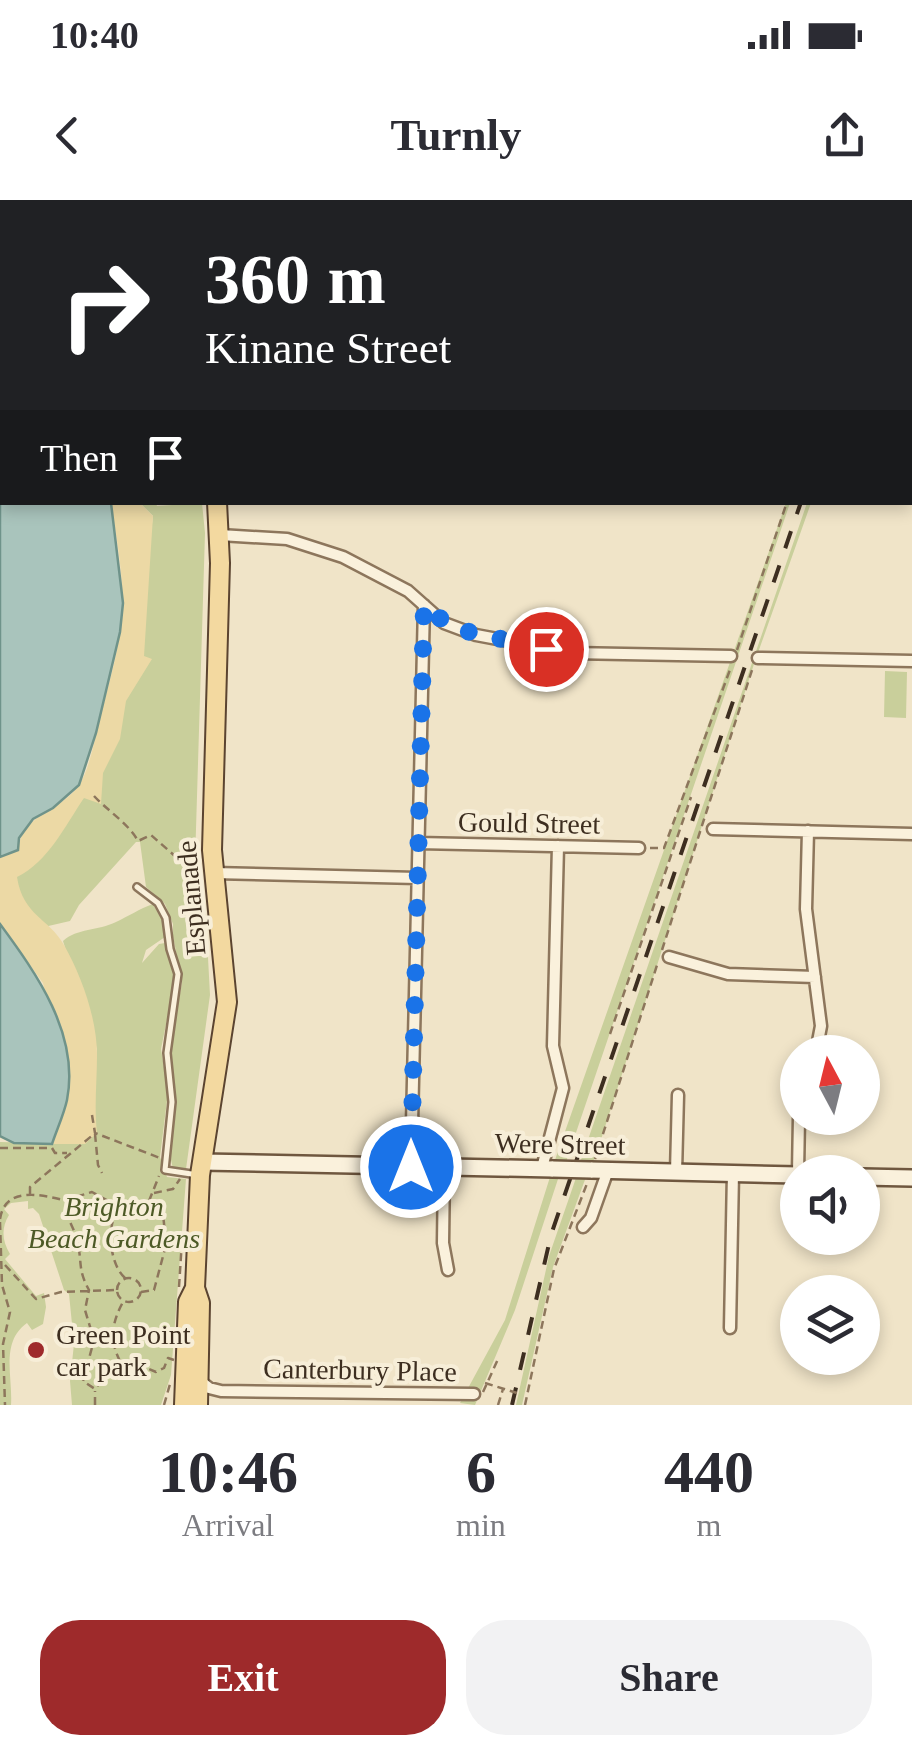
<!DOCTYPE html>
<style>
:root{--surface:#fff;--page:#f2f2f3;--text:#2b2b33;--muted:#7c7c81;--accent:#9e2a2b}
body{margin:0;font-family:Georgia,serif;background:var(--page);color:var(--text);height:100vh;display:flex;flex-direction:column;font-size:38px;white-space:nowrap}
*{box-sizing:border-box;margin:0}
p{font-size:32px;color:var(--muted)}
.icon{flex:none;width:55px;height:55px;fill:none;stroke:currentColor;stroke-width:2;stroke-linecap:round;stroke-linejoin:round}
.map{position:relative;height:1205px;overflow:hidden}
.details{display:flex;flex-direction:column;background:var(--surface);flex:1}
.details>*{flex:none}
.top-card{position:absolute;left:0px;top:0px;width:912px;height:305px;box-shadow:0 5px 15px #0003;background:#202124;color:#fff;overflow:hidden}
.needle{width:65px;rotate:353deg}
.controls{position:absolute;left:780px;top:835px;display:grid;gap:20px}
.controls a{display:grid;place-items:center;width:100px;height:100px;border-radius:50%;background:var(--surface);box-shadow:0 5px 15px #0003;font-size:50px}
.pin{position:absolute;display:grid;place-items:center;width:85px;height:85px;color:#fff;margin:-42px;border:5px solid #fff;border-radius:50%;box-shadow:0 2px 10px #0007}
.me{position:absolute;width:110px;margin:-55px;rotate:0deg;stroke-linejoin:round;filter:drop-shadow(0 0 8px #0008)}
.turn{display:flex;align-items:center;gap:35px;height:210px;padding:0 40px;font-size:45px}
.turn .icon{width:130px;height:130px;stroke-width:2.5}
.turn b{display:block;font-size:70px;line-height:85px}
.then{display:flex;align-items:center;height:95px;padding:0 40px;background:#0003;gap:20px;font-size:38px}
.eta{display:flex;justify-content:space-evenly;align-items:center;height:170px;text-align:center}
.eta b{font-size:60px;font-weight:700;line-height:70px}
.button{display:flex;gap:20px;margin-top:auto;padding:20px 40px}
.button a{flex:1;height:115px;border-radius:40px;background:var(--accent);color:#fff;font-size:40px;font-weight:700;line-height:115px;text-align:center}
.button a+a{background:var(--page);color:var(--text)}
.status{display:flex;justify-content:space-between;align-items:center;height:70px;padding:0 50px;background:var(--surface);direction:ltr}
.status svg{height:28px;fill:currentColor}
header{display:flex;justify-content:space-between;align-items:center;height:130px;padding:0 40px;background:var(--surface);font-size:45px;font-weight:700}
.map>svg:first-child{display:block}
.green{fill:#c9cf9b}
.sand{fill:#ecd9a5}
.water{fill:#a9c4bc;stroke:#6f938a;stroke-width:2.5}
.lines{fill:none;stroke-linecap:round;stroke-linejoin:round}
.lane-casing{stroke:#8d765c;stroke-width:10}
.street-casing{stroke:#8d765c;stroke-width:15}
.secondary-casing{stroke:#6f573f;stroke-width:20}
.primary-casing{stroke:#5b4430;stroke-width:22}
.path{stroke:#8d765c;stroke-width:2.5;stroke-dasharray:8 5;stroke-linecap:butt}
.lane{stroke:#faf1dc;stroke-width:5}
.street{stroke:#faf1dc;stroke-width:10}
.secondary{stroke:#faf1dc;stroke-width:15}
.primary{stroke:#f3d9a0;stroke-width:18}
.rail{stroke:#3d2e20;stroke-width:4;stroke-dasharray:18 18;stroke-linecap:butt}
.secondary-bridge-casing{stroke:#6f573f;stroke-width:20;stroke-linecap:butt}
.path-bridge{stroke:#8d765c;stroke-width:2.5;stroke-dasharray:8 5;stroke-linecap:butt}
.secondary-bridge{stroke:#faf1dc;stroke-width:15}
.route{stroke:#1a73e8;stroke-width:18;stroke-dasharray:0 32.4}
.poi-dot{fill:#9e2a2b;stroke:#f7eed8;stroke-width:4}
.labels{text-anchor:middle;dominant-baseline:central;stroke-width:8;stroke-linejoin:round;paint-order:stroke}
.street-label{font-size:28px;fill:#3d2e20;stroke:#f7eed8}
.park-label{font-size:28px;font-style:italic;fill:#4d5a26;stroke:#f7eed8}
.poi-label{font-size:28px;fill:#3d2e20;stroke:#f7eed8;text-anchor:start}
</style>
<div class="status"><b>10:40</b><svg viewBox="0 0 49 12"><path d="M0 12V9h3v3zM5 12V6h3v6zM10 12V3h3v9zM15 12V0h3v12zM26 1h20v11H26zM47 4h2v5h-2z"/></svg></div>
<header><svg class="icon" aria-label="back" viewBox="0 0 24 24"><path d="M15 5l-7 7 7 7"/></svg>Turnly<svg class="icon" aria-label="share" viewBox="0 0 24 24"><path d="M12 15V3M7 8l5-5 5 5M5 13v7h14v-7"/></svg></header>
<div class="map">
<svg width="912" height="1205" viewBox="0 0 912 1205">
<rect width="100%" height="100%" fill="#f0e4c8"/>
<path class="green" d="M140 303H156L157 306 202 303 205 333 195 662 207 739 210 795 186 969H173L169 951 174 911 170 847 182 783 173 736V724L165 704 146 687 140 642H136L79 705 70 721 44 727 31 714 5 671 61 627 106 531 144 464V391L153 316Z
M786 303H790L566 962 555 960Z
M807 303H811L754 464 596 955 593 963H580Z
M885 471 907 472 906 518 884 517Z
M153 704 163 722 165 737 146 750 142 763 159 744 165 743 176 775 161 849 168 892 160 957 167 977 186 979 171 1175 161 1205H72L70 1181 74 1144 69 1094 64 1090 39 1014 33 1008 28 1009V1001L11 1003 4 1009 9 1015C1 1028 2 1041 10 1054L5 1059 36 1096 44 1093 46 1107 43 1124 32 1130 27 1123C0 1142 13 1177 11 1205H0V942L85 944 91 921 97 849 63 741C77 728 98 731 116 722 129 716 139 709 153 704Z
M577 975 586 977 553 1067 522 1205H516L549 1056Z
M559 976 515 1110 475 1205 460 1203 505 1120 550 977Z"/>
<path class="sand" d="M111 303H140L153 316 144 456 152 459 126 501 120 539 103 573 101 604 84 598C65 626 48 662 17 677 23 716 49 718 64 745 82 777 97 819 97 855 97 882 94 906 97 933L85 944H52L67 899 43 783 0 724V657L18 650C22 613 61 612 79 585 89 570 94 543 98 526 108 486 122 444 122 403 123 370 116 335 111 303Z"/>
<path class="water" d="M0 0 9 2H2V302L111 303 123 403 120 432 96 533 79 585 53 608 33 619 19 638 18 650 0 657Z
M0 724C36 773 80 834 67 900 64 914 57 929 52 944L14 943 0 936Z"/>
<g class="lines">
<g class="lane-casing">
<path id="lane" d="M137 687 158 703 166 718 170 749 178 774 167 853 172 902 165 970 198 975"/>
</g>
<g class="street-casing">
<path id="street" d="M405 0V2
M658 0 659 2
M910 19 912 18
M220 335 287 339 343 357 408 391 444 423 476 435 571 453 731 456
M758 458 912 461
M713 629 912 634
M808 631 806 709 821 826 816 852
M418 643 639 648
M214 673 417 678
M669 757 728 774 815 777
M411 967 424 405
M444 968 443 1043 448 1070
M542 968 563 888 553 846 558 646
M676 972 678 895
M798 972 799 918
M583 1027 591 1018 608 970
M730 1128 733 973
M199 1180 209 1188 221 1191 474 1194"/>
</g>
<g class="secondary-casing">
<path id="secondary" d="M856 0V2
M871 0 872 2
M910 29 912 31
M910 84 912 83
M910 106 912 96
M910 133 911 144
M202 962 553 969
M591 970 798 975
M862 977 912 978"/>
</g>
<g class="primary-casing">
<path id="primary" d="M145 0 146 2
M184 1205 188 1102 195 1088
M198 1205 200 1103 195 1088 200 975 227 802 212 650 220 363 217 302"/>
</g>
<path class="path" d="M890 0V2
M737 450 787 302
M94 596C108 611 129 624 138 641L151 635 192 671H198
M650 648H664L731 467
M198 658 199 675
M662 750 753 467
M610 834 691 597
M92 915 95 933 160 958
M95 934 98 965 102 973
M0 948H52L55 953H67
M595 959 658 762
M154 993 173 989 180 979
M30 994V987L94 934
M149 1001 159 976
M119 1007 92 992 72 998C61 1017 75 1025 78 1044 82 1064 78 1070 89 1090L85 1110 94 1140 83 1181 95 1189 116 1163 130 1161 156 1172 164 1168 168 1158 174 1160
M0 1019C5 985 44 995 67 1001
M0 1022 2 1085 10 1112 3 1144 5 1205
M5 1065 36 1099 61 1092 117 1090
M125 1078C109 1064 106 1024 119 1007L144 1001 163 1013 166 1045 154 1090 141 1092
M117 1090a12 12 0 1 1 24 0a12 12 0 1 1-24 0Z
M179 1087 182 1040
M120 1161C109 1140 112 1122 123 1102
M483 1192 499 1157
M95 1205V1191
M164 1205 170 1184
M498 1205 503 1189
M525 1205 554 1069 588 981"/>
<use href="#lane" class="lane"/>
<use href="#street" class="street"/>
<use href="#secondary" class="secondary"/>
<use href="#primary" class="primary"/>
<path class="rail" d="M897 2V0
M512 1205 551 1035 801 302"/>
<g class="secondary-bridge-casing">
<path id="secondary-bridge" d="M553 969 591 970"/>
</g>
<path class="path-bridge" d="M485 1183 517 1193"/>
<use href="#secondary-bridge" class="secondary-bridge"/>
</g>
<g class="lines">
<path class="route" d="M411 967 424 405 452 428 546 449"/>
</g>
<circle class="poi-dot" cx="36" cy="1150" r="10"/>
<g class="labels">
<g class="street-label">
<text transform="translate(529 623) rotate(1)">Gould Street</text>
<text transform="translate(191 698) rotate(-95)">Esplanade</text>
<text transform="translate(560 944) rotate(1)">Were Street</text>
<text transform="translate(360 1170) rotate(1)">Canterbury Place</text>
</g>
<g class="park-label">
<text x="114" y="1006">Brighton<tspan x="114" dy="32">Beach Gardens</tspan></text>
</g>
<g class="poi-label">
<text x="56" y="1134">Green Point<tspan x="56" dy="32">car park</tspan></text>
</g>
</g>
</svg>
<div class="controls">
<a><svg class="needle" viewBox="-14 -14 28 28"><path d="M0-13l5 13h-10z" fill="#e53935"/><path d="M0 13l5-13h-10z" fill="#7c7c81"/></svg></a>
<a><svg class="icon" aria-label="sound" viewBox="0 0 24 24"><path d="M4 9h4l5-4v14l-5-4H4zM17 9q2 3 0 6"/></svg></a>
<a><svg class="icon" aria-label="layers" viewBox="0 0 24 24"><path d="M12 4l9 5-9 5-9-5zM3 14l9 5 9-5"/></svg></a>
</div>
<div class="pin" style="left:546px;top:449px;background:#d93025"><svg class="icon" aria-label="arrive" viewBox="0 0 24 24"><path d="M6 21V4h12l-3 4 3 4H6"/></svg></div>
<svg class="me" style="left:411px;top:967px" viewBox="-20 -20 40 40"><circle r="17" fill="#1a73e8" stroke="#fff" stroke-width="3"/><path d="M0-11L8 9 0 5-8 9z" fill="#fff"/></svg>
<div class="top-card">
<div class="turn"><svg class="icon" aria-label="right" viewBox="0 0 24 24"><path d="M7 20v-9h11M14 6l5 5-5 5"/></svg><div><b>360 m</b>Kinane Street</div></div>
<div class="then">Then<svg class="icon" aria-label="arrive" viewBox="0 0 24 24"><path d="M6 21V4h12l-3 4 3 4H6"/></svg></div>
</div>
</div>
<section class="details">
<div class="eta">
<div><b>10:46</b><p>Arrival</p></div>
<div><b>6</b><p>min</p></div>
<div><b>440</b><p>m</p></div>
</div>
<div class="button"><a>Exit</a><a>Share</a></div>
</section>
